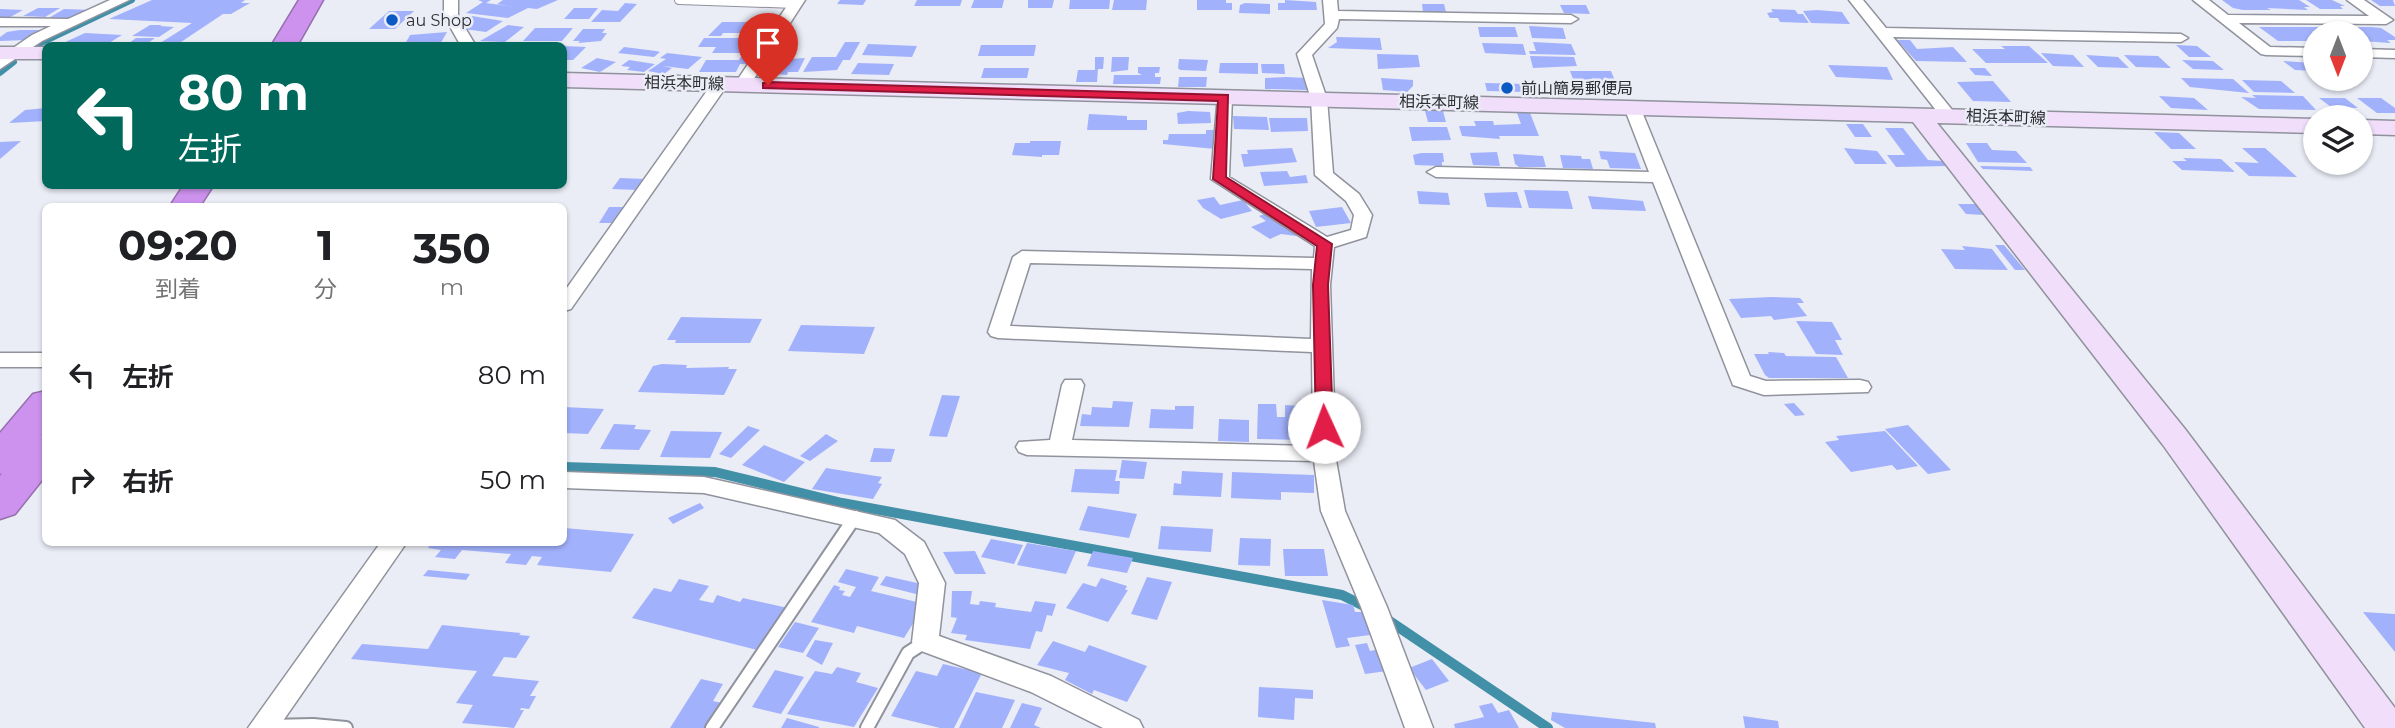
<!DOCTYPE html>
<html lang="ja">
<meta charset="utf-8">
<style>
:root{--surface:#fff;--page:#f2f2f2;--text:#202124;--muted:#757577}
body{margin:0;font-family:Montserrat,"Noto Sans JP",sans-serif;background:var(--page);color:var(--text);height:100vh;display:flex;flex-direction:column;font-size:26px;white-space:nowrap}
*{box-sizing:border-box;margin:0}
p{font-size:23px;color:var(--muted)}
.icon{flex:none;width:38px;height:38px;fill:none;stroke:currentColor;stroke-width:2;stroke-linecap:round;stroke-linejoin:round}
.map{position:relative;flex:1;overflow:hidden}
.drawer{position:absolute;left:42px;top:203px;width:525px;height:343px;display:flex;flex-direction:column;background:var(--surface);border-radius:10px;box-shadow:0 2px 5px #0004}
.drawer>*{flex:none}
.guide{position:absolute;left:42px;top:42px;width:525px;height:147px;border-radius:10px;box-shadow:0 2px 5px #0004;background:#00695c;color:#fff;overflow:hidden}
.needle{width:46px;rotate:180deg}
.buttons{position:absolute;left:2303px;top:21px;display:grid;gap:14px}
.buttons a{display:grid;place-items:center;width:70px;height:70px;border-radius:50%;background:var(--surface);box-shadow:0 2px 5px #0004;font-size:35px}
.pin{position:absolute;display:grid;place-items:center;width:60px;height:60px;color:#fff;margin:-72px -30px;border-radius:50% 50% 50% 0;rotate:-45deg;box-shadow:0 0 7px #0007}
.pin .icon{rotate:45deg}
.me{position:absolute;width:77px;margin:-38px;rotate:358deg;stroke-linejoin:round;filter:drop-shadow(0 0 5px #0008)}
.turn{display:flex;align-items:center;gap:24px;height:147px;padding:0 21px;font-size:32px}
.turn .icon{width:91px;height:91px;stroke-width:2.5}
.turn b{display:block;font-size:49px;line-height:60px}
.eta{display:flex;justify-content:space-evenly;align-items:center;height:119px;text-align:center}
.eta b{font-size:42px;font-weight:700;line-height:49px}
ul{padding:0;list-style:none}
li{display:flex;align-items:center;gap:21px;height:105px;padding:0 21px}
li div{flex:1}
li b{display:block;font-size:26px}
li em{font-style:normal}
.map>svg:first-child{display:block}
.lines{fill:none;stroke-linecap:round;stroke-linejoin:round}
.stream-far1{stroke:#4290a7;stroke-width:6}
.stream{stroke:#4290a7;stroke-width:10}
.building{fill:#a2b1fc}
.lane-far1-casing{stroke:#90929c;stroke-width:10}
.lane-casing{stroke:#90929c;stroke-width:16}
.street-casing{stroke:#90929c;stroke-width:3}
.secondary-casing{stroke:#90929c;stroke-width:3}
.highway-casing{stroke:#956fad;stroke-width:3}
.lane-far1{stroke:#fff;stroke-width:8}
.lane{stroke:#fff;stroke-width:12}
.street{fill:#fff;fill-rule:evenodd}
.secondary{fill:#f0defa;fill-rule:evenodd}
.highway{fill:#cd92ee;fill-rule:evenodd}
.route{fill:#e11d48;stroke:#92132f;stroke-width:2}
.poi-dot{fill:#0d59c4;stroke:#eaecf6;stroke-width:2.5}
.labels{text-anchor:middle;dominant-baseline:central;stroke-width:5;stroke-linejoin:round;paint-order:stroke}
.far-poi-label{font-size:16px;fill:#2e2f33;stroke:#eaecf6;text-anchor:start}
.far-street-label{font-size:16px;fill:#2e2f33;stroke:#eaecf6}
</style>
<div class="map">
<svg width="2395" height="728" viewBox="0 0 2395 728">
<rect width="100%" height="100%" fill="#eaecf6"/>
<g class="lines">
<path class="stream-far1" d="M37 45 132 0
M0 73 14 62"/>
<path class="stream" d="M564 467 715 472 842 503 1342 595 1368 608
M1385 618 1548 728"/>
</g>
<path class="building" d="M152 0H245L241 3H250L231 14H223L175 46 157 45 192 23 109 19Z
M478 0H491L486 3 515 7 497 4 503 0H558L537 9 528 8 508 18 466 13 483 2Z
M840 0H866L863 5 837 4Z
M917 0H962L960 6H914Z
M974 0H1004L1002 8H971Z
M1028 0H1054L1052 8H1028Z
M1070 0H1110L1109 9H1069Z
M1114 0H1147L1146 10H1112Z
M1197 0H1226V3H1232V10H1197Z
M1285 0 1316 2 1317 10H1278V3H1285Z
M2222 0H2299L2310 7H2304L2308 10 2267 8 2271 10H2243L2233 8Z
M2306 0H2332L2345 6H2340L2343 9H2320Z
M2371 0H2393L2395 6H2380Z
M625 3 637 4 620 22H591L602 10 618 11Z
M1245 3 1270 4V14L1239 13 1240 5Z
M1422 4H1444L1446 12H1423Z
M1560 5H1586L1590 14 1564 13Z
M38 8H60L45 17 23 16Z
M574 8H598L589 19H564Z
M0 9 23 10 3 21H0Z
M64 9 92 10 73 20 47 19Z
M1771 9 1795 10 1798 14H1803L1809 23 1780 22 1778 18H1770L1767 13 1773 12Z
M1817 10 1842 12 1850 24 1811 23 1803 11Z
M389 11H414L395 29H369Z
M466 15 484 18 503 21 486 32 464 29 473 23 456 21Z
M757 15H780L770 29H757L762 22H756L755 24H758L753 31 748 33H723L721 36H708L722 22H752Z
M150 25H162L160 26 174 27 159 37 132 36Z
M508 25 524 27 505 42 480 41Z
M1529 26 1563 28 1566 39 1532 38Z
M1478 27H1515L1518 37H1480Z
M2259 27H2371L2381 28 2395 37V40H2387L2391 43 2361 41V33H2315V41H2278Z
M535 28H573L562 41H523Z
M583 29H605L602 33H607L601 41 578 43 580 41H573Z
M20 30H40L26 40 0 41V37L7 32Z
M447 32 439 46H404L410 35Z
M85 33 122 35 104 46 61 44Z
M1336 37 1380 38 1382 50 1328 48 1337 42Z
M136 38H155L144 46H125Z
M704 38H745L743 40H761L757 47H750L748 49H756L754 53H712L716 47H698Z
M1897 40H1910L1917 49 1953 47 1967 62 1916 61Z
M845 42H860L850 60H843L837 70 803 72 812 57H836Z
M1533 42 1571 44 1576 55 1530 54 1529 51H1536Z
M1482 43 1523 44 1526 55 1485 53Z
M868 44 917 46 912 57 862 55Z
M981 45H1036L1034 56H978Z
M2176 45 2197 46 2211 57H2189Z
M564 46 586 47 573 60H564Z
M2001 46H2029L2048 63H1986L1972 49H2005Z
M624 47 656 51 660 52 654 57 618 53Z
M667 53 702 57 688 69 663 66 672 68 664 74 648 71 666 59 660 58Z
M2041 53 2073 55 2084 67 2053 66Z
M1377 54 1418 55 1420 67 1378 69Z
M742 55H752L747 64H740L736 72H699L706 60H739Z
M2086 55 2118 57 2129 68 2098 67Z
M2124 55 2158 56 2171 68 2136 67Z
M1530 56 1574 57 1577 66 1533 68Z
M1095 57H1104L1103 69H1098L1097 82H1076L1078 70H1095Z
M1112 57H1129L1128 70 1111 72Z
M597 58 616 62 600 72 581 68Z
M805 58 798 72H788L787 75 764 73 771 60Z
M1179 59 1208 60 1206 71 1180 70 1178 68Z
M629 60 648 63 655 64 644 72 627 70 630 67 621 66Z
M2182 60 2213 61 2224 70 2193 69Z
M2283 61 2314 63 2315 71 2295 70Z
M858 63 894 64 889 75 851 74Z
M1220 63H1258V74L1219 73Z
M1261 64H1284L1285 74 1262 73Z
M1828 65 1887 67 1893 80 1836 77Z
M1138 67H1160L1159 73H1155V77H1161L1160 84H1113L1114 75H1142L1138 73Z
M984 68H1029L1027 78H981Z
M1969 68H1985L1992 76 1975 75Z
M1570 71H1611L1616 83H1626L1630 92H1589L1587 87H1576Z
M1179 77H1207L1206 87H1178Z
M1286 77 1306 78 1307 90 1265 89V78Z
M1381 78 1413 80V86L1407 92 1383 90Z
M2181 78 2233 79 2249 93 2190 87Z
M2242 80 2281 81 2295 93 2254 92Z
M1993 81 2011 102 1973 101 1957 82Z
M1485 83 1526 84 1529 92 1487 91Z
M2252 95 2303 96 2316 110 2259 109 2241 97 2256 98Z
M2159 96 2194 98 2208 110 2171 108Z
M2319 98H2345L2358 108 2331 107Z
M2357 98H2381L2395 108V113H2377Z
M46 108V121L9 123 25 110Z
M1188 111 1210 112 1211 123 1178 124 1177 113Z
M1425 111H1443L1446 122H1428Z
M1517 113H1530L1539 136H1499L1500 139 1462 136 1459 126H1476L1474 121H1493L1494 125 1521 124Z
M1089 114 1127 116V120H1147V130H1087Z
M1233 116 1267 117 1269 130 1234 129Z
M1269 118H1307L1308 131 1271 132Z
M1846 124H1863L1872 137H1855Z
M1409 127H1447L1451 140 1412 141Z
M1885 128H1903L1928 160 1942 161 1947 166 1896 167 1887 155H1905Z
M1206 130H1215V149L1163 144V140H1168L1169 134H1206Z
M2154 132 2179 133 2196 149H2171Z
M21 141 0 159V142Z
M1030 141H1061L1059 155H1042V157L1012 155 1015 143H1030Z
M1966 143H1987L1992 150 2016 151 2027 163 1978 162Z
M1292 148 1297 162 1244 167 1241 154H1248L1247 150Z
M1844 148 1877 151 1887 164H1855Z
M2242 148H2265L2297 177 2249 176 2234 162 2259 163Z
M1599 151 1635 153 1641 169 1610 168 1607 160 1601 159Z
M1497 152 1500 166 1473 165 1470 153Z
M1421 153H1443L1444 162H1442V166L1415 165 1413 155Z
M1513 154 1543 156 1546 167H1519L1515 164Z
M1560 155 1581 156 1582 159H1590L1593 169 1563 168Z
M2183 158 2221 159 2235 172 2182 170 2172 161H2187Z
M1980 166 2030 167 2033 171 1983 169Z
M1287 171 1290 177 1306 175 1308 183 1264 186 1260 172Z
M620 178 645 179 638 190 612 189Z
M1524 190 1568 191 1573 209 1529 208Z
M1417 191 1448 193 1450 205 1419 204Z
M1517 192 1522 208 1487 207 1484 193Z
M1588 196 1643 201 1646 211 1592 209Z
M1214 197 1220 205 1243 200 1252 211 1221 219 1203 208 1197 200Z
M1958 204H1977L1985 215 1966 214Z
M609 207H624L614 223H599Z
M1342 207 1351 223 1316 227 1309 211Z
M1273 211 1304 237 1281 234 1270 239 1251 227 1266 221 1259 216Z
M1995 245H2004L2025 270H2015Z
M1962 246 1992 249 2008 270 1955 269 1941 249 1965 250Z
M1771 297 1800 298 1804 303H1797L1807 316 1774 320 1771 316 1741 318 1729 299Z
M681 317 762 319 750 343H675L676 340H667Z
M1796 321 1832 322 1842 340H1835L1843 355 1816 354Z
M801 325 875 327 864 354 788 351Z
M1768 352 1784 353 1786 356 1836 357 1848 378H1769L1765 375 1754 354H1769Z
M662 364 687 365 686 368 729 367 728 369H737L724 395 638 392 653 366Z
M942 395 960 396 947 437 929 436Z
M1113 401 1133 402 1129 427 1080 426 1082 414 1091 415 1092 407 1112 408Z
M1794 403 1805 415 1795 416 1784 404Z
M1258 404H1276L1277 417H1285V405L1302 406 1303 440 1257 439Z
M1175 406H1194L1193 429 1149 428 1151 409 1175 410Z
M564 407 604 409 588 434 564 433Z
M1219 419 1249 420V442L1218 441Z
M614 424 636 425 634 429 651 430 639 450 600 449Z
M1908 425 1951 470 1928 474 1885 429Z
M748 426 760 430 731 458 719 454Z
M671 431 722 432 710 458 660 457Z
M1885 431 1918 466 1897 470 1892 465 1851 472 1825 442 1839 440 1836 436Z
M826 434 838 441 810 461 800 456Z
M764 445 805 462 784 482 742 465Z
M874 448 895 449 891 462H870Z
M1122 460 1147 462 1144 479 1119 478Z
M826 468 882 477 878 483 882 484 873 499 812 489Z
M1075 469 1117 470 1115 481H1120L1119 494 1071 492Z
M1182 471 1223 473 1221 497 1173 495 1174 483 1181 484Z
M1232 472 1314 475V493L1281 492V500L1231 498Z
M700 503 704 508 673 524 668 518Z
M1088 506 1137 514 1129 538 1079 530Z
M1161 526 1213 529 1211 552 1158 549Z
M564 528 634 534 611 572 537 565 542 557 532 556 526 565 505 563 511 554 462 550 455 559 435 557 441 550 428 548 432 542H564Z
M1240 538 1271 539 1270 566 1238 565Z
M991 539 1023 545 1014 564 981 557Z
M1027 543 1076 551 1066 574 1017 565Z
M1283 549H1324L1328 576H1285Z
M975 551 986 574H955L943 552Z
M1093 551 1133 558 1127 573 1087 566Z
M846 569 879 577 871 591 925 604 904 638 857 626 854 633 811 622 834 585 840 587 839 590 845 591 842 595 850 597 856 587 838 582Z
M428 570 470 574 466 580 423 576Z
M886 576 926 585 920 595 880 585Z
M1147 577 1172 582 1157 620 1131 614Z
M1101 578 1127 586 1125 590H1128L1108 622 1066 608 1083 583 1096 587Z
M679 579 709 586 699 600 713 603 717 595 740 602 743 598 788 608 761 651 632 618 654 588 671 592Z
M952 591H972L970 604 979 605 980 601 996 603 995 607 1031 612 1035 601 1056 604 1052 616 1047 615 1042 632 1036 631 1030 649 965 640 967 635 951 633 957 618 951 617Z
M1322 600 1353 605 1355 612H1363L1370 635 1347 638 1350 646 1336 648Z
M2363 612 2395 614V652Z
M795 622 819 628 803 653 778 647Z
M442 625 521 633 519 635 530 636 516 658 504 657 492 676 539 681 530 696H536L529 709 521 708 520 710H524L514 728 462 723 473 705 456 703 477 671 351 659 362 644 428 649Z
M815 640 833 643 822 665 806 656Z
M1053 641 1085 652 1089 645 1147 666 1127 702 1094 690 1092 694 1065 680 1069 673 1037 665Z
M1367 643 1370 651 1380 649 1387 671 1365 674 1355 645Z
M1432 659 1449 681 1426 690 1409 668Z
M943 664 982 673 954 728H940L891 716 916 671 937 676Z
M837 667 861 673 856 682 878 688 854 727 787 714 815 671 832 674Z
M775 670 804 677 781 714 752 707Z
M701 679 723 684 713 701 722 703 706 728H670Z
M1259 687 1313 690V699L1295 698 1294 720 1258 717Z
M976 692 1015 700 1002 728H959Z
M1022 703 1042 708 1034 725 1041 728H1010Z
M1492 703 1498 713 1509 710 1519 728H1455L1454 724 1484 717 1479 706Z
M1552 712 1655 723 1656 728H1565L1551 720Z
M1743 716 1778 721 1779 728H1745Z
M787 718 819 727V728H781Z"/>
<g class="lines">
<g class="lane-far1-casing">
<path id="lane-far1" d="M679 0 795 4"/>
</g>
<g class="lane-casing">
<path id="lane" d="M268 726 313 725 346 728
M712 728 855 517
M867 728 908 653 925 642"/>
</g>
<g class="street-casing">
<path id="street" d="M110 0H129L42 41 0 69V57L32 35 51 26H0V18L68 19Z
M444 0H458V16L476 46H461L444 16Z
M791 0H805L748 88H736L734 85Z
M1323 0H1337L1338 11 1571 15 1578 19 1571 23 1339 19 1337 28 1312 55 1327 99 1333 173 1359 194 1372 215 1366 237 1334 247 1330 285 1336 460 1345 511 1387 607 1433 728H1405L1361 607 1321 511 1314 461 1027 455 1019 452 1016 447 1019 442 1050 440 1062 385 1065 380H1081L1084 385 1072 440 1313 446 1312 352 998 338 991 336 988 332 1013 257 1022 251 1314 258 1315 246 1211 179 1218 94 1224 92 1232 97 1229 177 1327 237 1351 230 1354 215 1346 201 1315 175 1311 99 1297 54 1325 24ZM1030 263 1312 269 1311 339 1010 326Z
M1849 0H1863L1886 28 2181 34 2188 38 2181 42 1893 37 1957 116 1949 121 1943 119Z
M2193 0H2209L2228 15 2369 16 2347 0H2364L2393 20 2386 24 2239 23 2270 47 2315 48V56L2266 55 2261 54Z
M2361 49 2395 50V58L2361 57Z
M720 79 728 84 571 309 564 311V292L714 81Z
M1632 102 1640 107 1750 376 1766 381 1860 380 1868 382 1871 387 1868 392 1764 395 1733 385 1653 182 1436 177 1427 172 1436 167 1649 172 1624 107Z
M0 353H46V367H0Z
M564 472 704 477 895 520 924 542 945 583 939 636 1051 676 1139 720 1143 728H1103L1031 692 916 649 912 642 919 583 905 554 879 533 704 493 564 488Z
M381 542H407L278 728H248Z"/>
</g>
<g class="secondary-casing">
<path id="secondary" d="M0 47H46V59H0Z
M564 73 2315 119V133L1937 123 2185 429 2395 708V728H2365L2163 445 1913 122 564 87Z
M2361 120 2395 121V135L2361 134Z"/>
</g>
<g class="highway-casing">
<path id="highway" d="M299 0H323L297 46H271Z
M183 186H213L200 206H170Z
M46 391V430L41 435 46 434V475L15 514 0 519V476L2 473 0 474V433L33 394Z"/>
</g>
<use href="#lane-far1" class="lane-far1"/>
<use href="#lane" class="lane"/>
<use href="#street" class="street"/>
<use href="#secondary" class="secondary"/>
<use href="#highway" class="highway"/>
</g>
<path class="route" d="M768 82 1228 95 1226 177 1332 244 1328 285 1333 427 1324 432 1316 427 1313 285 1317 246 1213 179 1218 101 763 88V83Z"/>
<g class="poi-dot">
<circle cx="392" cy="20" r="7"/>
<circle cx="1507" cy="88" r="7"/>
</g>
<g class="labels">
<g class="far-poi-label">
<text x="406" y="20">au Shop</text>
<text x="1521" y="88">前山簡易郵便局</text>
</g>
<g class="far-street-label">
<text transform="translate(684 83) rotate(1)">相浜本町線</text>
<text transform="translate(1439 102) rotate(1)">相浜本町線</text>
<text transform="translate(2006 117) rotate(2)">相浜本町線</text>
</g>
</g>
</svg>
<div class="buttons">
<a><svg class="needle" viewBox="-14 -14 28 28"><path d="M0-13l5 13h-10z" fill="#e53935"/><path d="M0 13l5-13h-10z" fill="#757577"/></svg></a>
<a><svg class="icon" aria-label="layers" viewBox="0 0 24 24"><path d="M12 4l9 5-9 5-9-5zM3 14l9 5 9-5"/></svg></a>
</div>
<div class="pin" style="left:768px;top:85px;background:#d93025"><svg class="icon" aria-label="arrive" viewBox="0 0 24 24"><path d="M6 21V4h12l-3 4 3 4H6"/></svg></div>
<svg class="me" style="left:1324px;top:427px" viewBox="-20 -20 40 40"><circle r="19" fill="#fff"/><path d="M0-13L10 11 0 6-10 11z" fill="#e11d48"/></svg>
<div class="guide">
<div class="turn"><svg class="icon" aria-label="left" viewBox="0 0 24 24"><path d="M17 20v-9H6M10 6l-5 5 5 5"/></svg><div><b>80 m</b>左折</div></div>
</div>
<section class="drawer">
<div class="eta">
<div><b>09:20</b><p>到着</p></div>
<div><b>1</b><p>分</p></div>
<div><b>350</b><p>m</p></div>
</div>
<ul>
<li><svg class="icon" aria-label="left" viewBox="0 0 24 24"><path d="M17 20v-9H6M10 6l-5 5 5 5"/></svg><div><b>左折</b></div><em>80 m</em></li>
<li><svg class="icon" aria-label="right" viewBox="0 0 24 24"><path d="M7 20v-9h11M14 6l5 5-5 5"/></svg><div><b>右折</b></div><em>50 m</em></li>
</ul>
</section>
</div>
